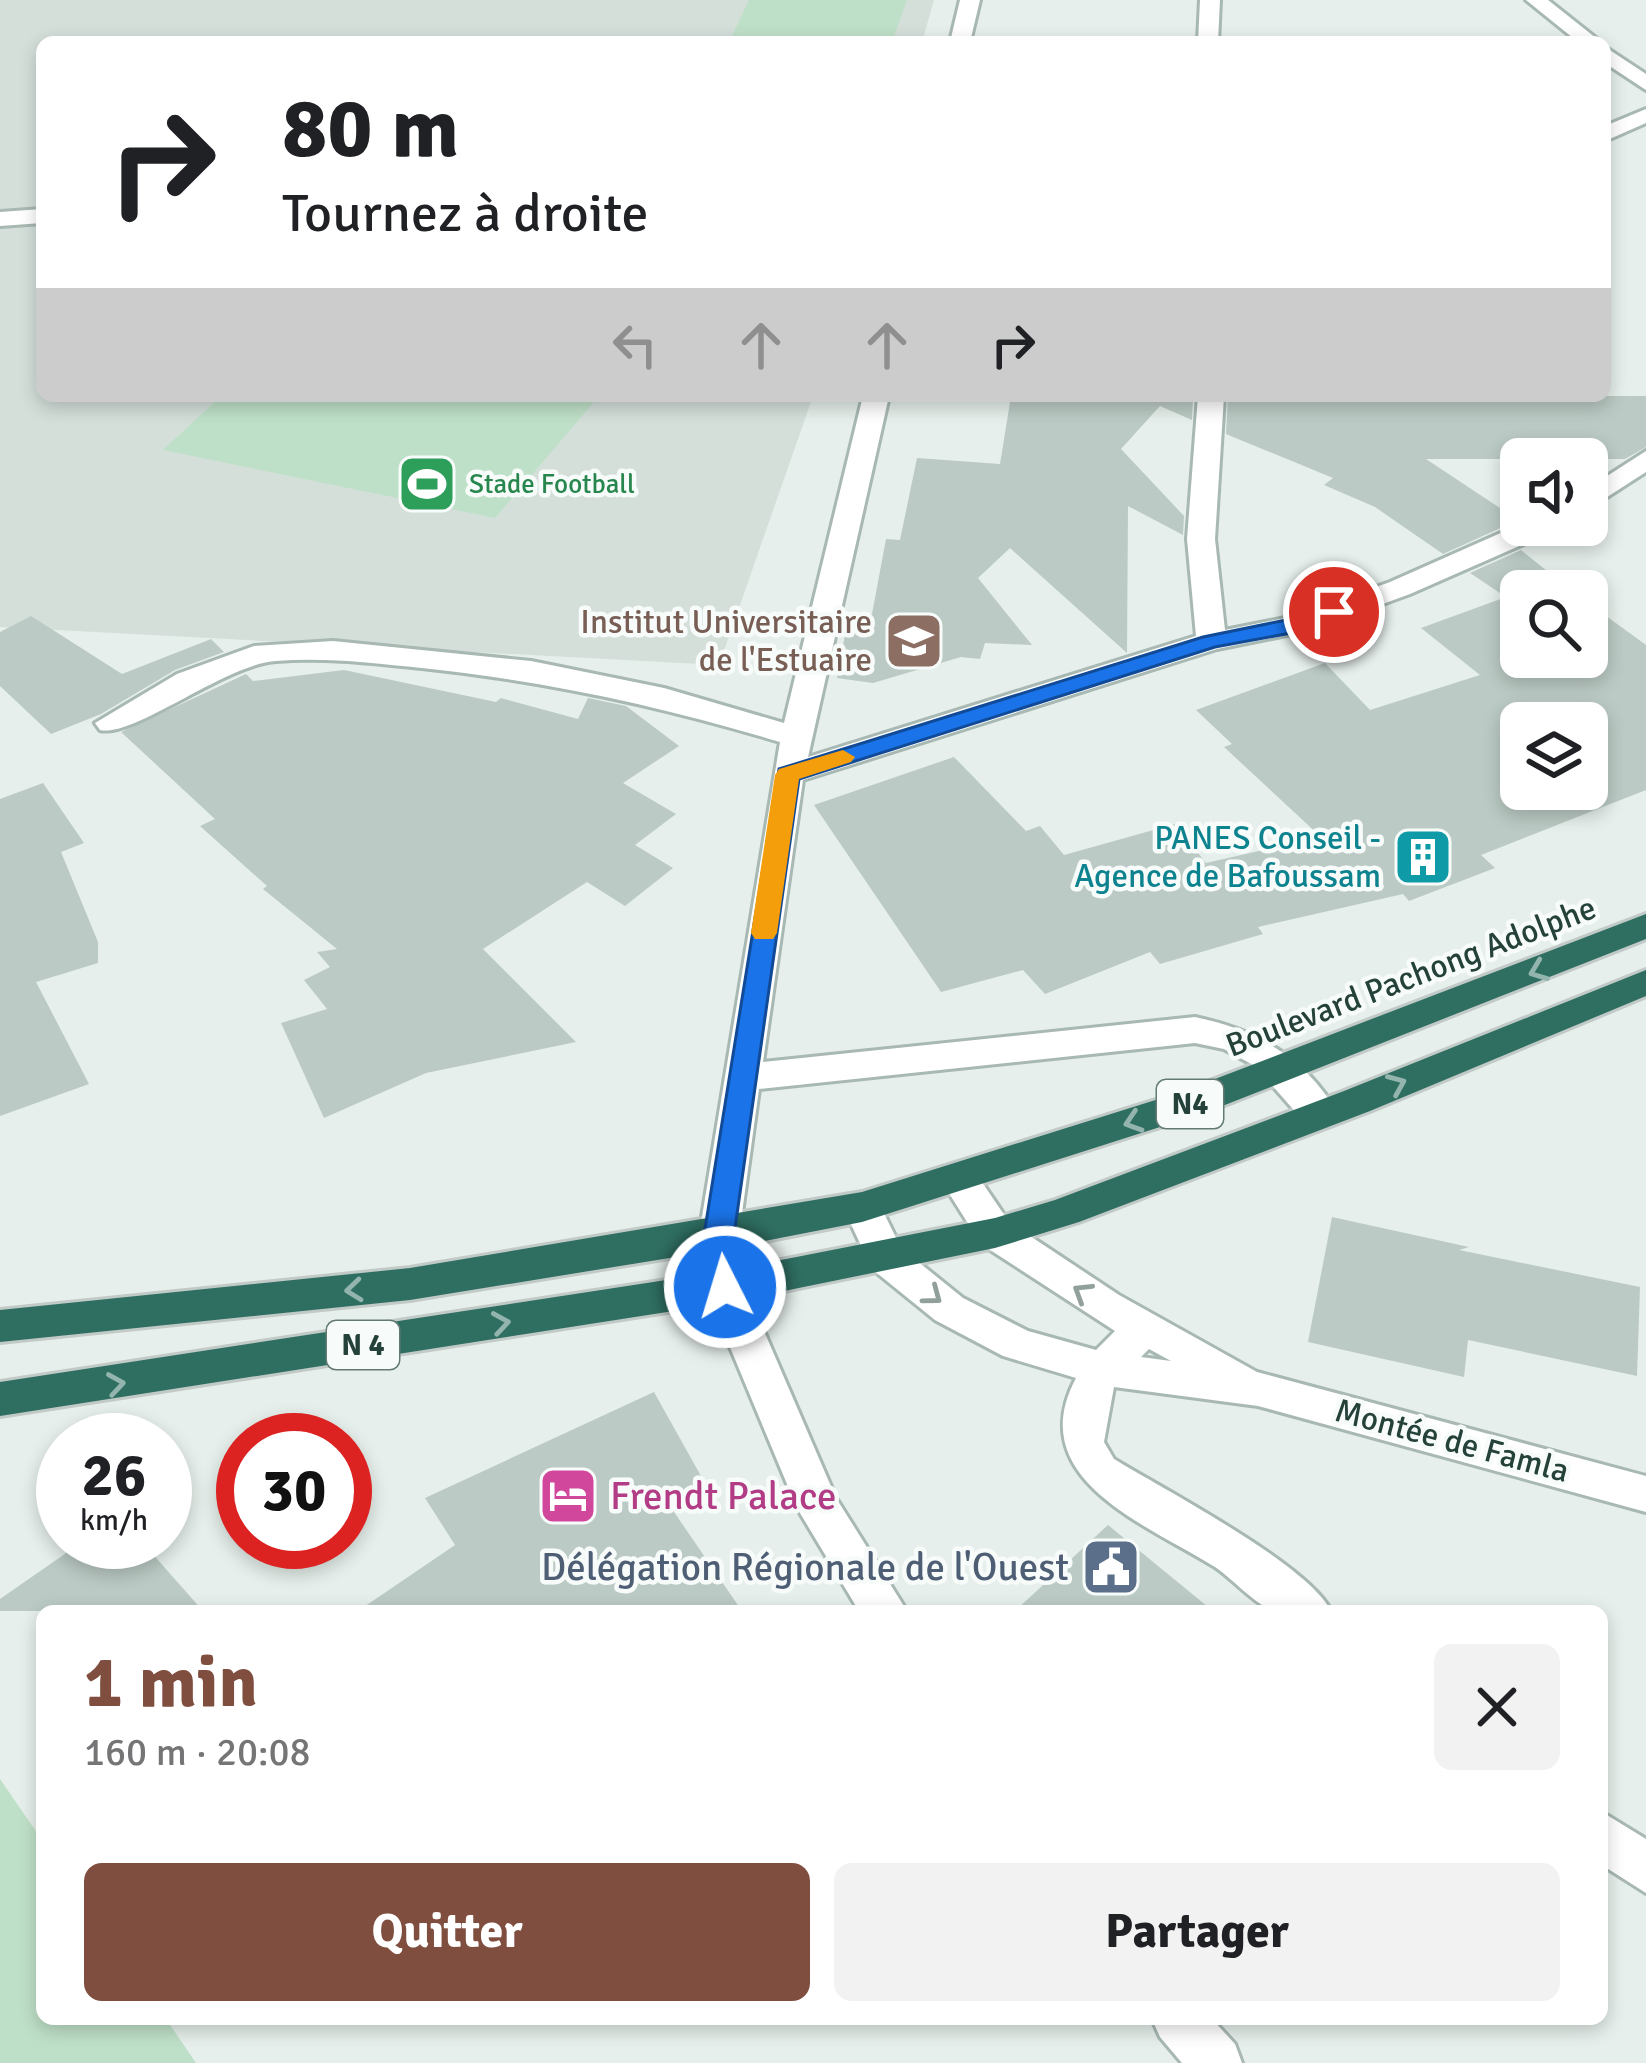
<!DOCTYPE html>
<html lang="fr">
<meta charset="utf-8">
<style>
:root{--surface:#fff;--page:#f2f2f2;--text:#202124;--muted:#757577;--accent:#7f4e3f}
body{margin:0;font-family:Signika,sans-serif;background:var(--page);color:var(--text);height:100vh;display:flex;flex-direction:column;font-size:45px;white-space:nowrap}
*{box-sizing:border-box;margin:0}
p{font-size:39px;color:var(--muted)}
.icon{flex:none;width:66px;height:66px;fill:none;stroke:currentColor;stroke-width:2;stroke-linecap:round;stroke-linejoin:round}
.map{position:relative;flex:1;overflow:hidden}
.side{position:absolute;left:36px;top:1605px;width:1572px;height:420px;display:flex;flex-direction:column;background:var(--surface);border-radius:18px;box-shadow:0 6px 18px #0003}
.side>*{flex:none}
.hud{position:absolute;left:36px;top:36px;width:1575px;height:366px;border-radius:18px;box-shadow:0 6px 18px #0003;background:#fff;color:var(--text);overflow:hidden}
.buttons{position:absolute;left:1500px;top:438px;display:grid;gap:24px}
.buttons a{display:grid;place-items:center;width:108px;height:108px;border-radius:18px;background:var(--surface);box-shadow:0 6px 18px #0003;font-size:60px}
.speed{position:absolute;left:36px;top:1413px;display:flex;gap:24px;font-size:60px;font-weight:700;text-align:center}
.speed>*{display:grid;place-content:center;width:156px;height:156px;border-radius:50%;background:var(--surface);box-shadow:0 6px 18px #0003;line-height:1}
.speed small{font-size:30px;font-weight:400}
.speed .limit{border:18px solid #d22;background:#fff;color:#111}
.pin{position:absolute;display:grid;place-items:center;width:102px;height:102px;color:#fff;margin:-51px;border:6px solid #fff;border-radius:50%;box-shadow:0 3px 12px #0007}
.me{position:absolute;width:132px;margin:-66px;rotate:355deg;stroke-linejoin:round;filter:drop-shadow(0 0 9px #0008)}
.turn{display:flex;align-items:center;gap:42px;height:252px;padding:0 48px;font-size:54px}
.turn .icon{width:156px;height:156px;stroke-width:2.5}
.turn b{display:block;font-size:84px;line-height:102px}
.lanes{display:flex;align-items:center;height:114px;padding:0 48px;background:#0003;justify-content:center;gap:60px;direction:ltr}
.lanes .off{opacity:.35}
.round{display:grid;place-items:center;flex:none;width:126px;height:126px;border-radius:18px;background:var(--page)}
.summary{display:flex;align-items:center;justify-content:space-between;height:204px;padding:0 48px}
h1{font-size:72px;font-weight:800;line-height:90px;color:var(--accent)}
.action{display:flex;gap:24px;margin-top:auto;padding:24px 48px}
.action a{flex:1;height:138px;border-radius:18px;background:var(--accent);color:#fff;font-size:48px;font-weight:800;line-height:138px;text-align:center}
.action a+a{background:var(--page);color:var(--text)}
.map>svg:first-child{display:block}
.built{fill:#d4dfda}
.green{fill:#bfe0c8}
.building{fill:#bbcac4;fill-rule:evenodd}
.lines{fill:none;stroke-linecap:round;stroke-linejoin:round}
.minor-casing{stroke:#a8b8b2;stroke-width:6}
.highway-casing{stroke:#c2cac8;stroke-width:6}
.minor{fill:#fff;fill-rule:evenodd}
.highway{fill:#2f6f62;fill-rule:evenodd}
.oneway{stroke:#93b5ae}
.oneway2{stroke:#92a09c}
.route{fill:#1a73e8;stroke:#114b97;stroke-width:3}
.slow{fill:#f59e0b}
.labels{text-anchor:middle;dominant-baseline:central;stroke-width:9;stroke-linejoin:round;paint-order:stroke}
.far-leisure-label{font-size:27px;fill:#27864d;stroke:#f7fbf9;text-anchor:start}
.shield{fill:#f7fbf9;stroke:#637a73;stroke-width:3}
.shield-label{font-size:30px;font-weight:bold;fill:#24423a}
.education-label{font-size:33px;fill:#785e54;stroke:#f7fbf9;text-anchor:end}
.culture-label{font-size:33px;fill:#0d838f;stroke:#f7fbf9;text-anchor:end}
.street-label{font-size:33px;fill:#24423a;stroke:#f7fbf9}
.near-hotel-label{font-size:39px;fill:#b23c85;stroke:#f7fbf9;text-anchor:start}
.near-service-label{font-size:39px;fill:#4e5e75;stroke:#f7fbf9;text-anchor:end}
</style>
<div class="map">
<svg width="1646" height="2063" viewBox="0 0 1646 2063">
<rect width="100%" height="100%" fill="#e6efeb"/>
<path class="built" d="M0 0H934L922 42H42V396H813L719 665 0 627Z"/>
<path class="green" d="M749 0H907L892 42H729Z
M221 396H599L495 518 163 450Z
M0 1779 42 1840V2019H166L196 2063H0Z"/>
<path class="building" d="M1011 396H1193L1192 420 1160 406 1121 449 1184 516 1183 535 1128 506 1127 653 1010 548 978 578 1032 645 985 643 980 659 961 657 873 683 837 678 849 613 872 614 886 539 900 540 917 458 1000 464Z
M1228 396H1646V447L1625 459H1426L1518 520 1443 554 1375 507 1324 485 1333 478 1226 434Z
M1521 550 1572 591H1521V657H1587V602L1646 645V790L1481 855 1495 868 1409 901 1403 894 1258 927 1263 934 1160 964 1150 952 1045 994 1023 970 941 992 814 805 954 757 1026 831 1040 826 1064 855 1175 824 1206 863 1321 837 1224 747 1232 744 1196 710 1325 663 1370 710 1480 675 1421 628 1506 597 1470 573ZM1521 723H1587V789H1521Z
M31 616 122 674 211 639 224 652 175 670 101 714 51 734 0 686V632Z
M344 670 496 702 501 698 578 719 588 698 626 706 679 746 623 783 676 814 635 845 673 868 625 906 587 882 483 949 576 1042 426 1073 324 1118 281 1023 327 1009 304 980 330 967 317 952 337 949 263 889 267 886 200 826 215 819 121 732 246 674 253 681Z
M43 783 84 843 61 852 98 942V963L36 982 89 1084 0 1116V799Z
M1332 1217 1469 1247 1459 1250 1640 1287 1637 1376 1468 1340 1464 1377 1308 1342Z
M654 1392 711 1494 674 1512 742 1611H358L455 1545 425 1498Z
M1108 1525 1213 1611H1015Z
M82 1542H142L203 1611H0V1599Z"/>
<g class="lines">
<g class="minor-casing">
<path id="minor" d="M960 0H980L970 42H950Z
M1200 0H1220L1218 42H1198Z
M1526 0H1548L1601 42H1578Z
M1605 47 1646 74V90L1605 63Z
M1646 109V123L1605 141V126Z
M42 209V223L0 226V212Z
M863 396H889L808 757 1196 636 1187 539 1198 396H1224L1215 539 1225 630 1295 616 1390 582 1521 524 1557 525 1553 531 1410 594 1312 630 1217 649 803 780 763 1062 1195 1017C1258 1030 1306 1058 1339 1115L1333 1125 1320 1129 1307 1125 1255 1066 1224 1049 1195 1043 759 1089 739 1235 745 1287 836 1498 907 1611H859L797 1508 705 1287 699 1235 780 742C661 706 546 681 422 668 373 663 325 657 276 661 226 664 133 738 100 730L95 723 177 674 254 646 333 641 531 661 664 688 784 723Z
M1646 451V472L1587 510V489Z
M959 1165 973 1169 1009 1222 1119 1295 1257 1372 1646 1476V1512L1258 1406 1114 1387 1104 1442 1114 1459C1163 1489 1309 1565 1331 1611 1314 1611 1290 1616 1275 1611 1255 1605 1233 1579 1215 1567 1146 1524 1022 1479 1076 1378L1003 1356 935 1320 872 1269 843 1207 848 1197 862 1192 876 1197 901 1248 963 1298 1028 1331 1096 1350 1115 1331 981 1244 940 1179 945 1169ZM1149 1349 1171 1361 1141 1357Z
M1602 1812 1646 1839V1893L1602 1865Z
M1152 2019H1212L1235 2044 1242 2063H1182L1160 2037Z"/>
</g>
<g class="highway-casing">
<path id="highway" d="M1646 914V939L1207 1112 862 1222 719 1250 410 1300 0 1342V1310L410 1268 862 1192 1181 1092Z
M1646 970V996L1370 1111 1079 1222 995 1248 725 1303 0 1416V1382L725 1271 995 1218 1055 1200 1344 1091Z"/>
</g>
<use href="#minor" class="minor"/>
<use href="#highway" class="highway"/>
</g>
<defs><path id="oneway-chevron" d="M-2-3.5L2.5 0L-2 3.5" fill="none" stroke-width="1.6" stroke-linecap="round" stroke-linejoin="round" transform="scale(3)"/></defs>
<g class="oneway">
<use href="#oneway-chevron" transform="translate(1538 971) rotate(159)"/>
<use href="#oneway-chevron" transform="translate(1397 1084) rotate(-23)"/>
<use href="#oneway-chevron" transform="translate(1133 1122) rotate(162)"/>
<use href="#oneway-chevron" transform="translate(354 1290) rotate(174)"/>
<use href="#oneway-chevron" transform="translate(501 1323) rotate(-9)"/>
<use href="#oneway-chevron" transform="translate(116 1384) rotate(-9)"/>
</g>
<g class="oneway2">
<use href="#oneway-chevron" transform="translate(1082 1292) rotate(-148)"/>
<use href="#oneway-chevron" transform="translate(933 1296) rotate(37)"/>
</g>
<path class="route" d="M1334 605 1346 612 1342 617 1302 631 1215 647 799 779 734 1235 740 1287 736 1296H714L704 1235 779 769 1203 637 1296 618Z"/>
<path class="slow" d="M843 750 855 757 851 762 799 779 777 933 773 939H755L751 933 775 775 779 769Z"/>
<defs>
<g id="stadium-square" transform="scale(3)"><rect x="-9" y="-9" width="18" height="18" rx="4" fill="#2e9e5b" stroke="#f7fbf9"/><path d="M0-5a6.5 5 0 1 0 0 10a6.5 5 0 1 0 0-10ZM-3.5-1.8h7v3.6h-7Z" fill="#fff"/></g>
<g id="school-square" transform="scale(3)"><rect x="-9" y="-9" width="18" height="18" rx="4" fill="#8d6e63" stroke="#f7fbf9"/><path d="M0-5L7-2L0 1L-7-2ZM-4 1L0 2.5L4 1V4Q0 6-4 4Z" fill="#fff"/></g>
<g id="building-square" transform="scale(3)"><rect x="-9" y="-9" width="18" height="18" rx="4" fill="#0f9aa8" stroke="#f7fbf9"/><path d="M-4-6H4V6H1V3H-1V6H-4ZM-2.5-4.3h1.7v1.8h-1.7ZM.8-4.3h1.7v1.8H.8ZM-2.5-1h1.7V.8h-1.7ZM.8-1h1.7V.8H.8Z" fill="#fff"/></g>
<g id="hotel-square" transform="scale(3)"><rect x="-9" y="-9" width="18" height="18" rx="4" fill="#d1479c" stroke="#f7fbf9"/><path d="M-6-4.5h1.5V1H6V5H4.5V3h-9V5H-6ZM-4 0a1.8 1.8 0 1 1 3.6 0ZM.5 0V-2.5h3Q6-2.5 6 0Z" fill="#fff"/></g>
<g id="civic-square" transform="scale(3)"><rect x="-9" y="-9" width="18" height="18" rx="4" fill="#5c6f8a" stroke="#f7fbf9"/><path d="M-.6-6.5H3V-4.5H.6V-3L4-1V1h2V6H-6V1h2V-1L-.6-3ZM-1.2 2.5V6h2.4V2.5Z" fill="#fff"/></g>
</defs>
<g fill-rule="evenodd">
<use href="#stadium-square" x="427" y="484"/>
<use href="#school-square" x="914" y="641"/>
<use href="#building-square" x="1423" y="857"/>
<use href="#hotel-square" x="568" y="1496"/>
<use href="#civic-square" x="1111" y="1567"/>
</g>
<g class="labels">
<g class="far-leisure-label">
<text x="469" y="484">Stade Football</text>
</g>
<g class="shield">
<rect x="1157" y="1080" width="66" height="48" rx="9"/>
<rect x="327" y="1321" width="72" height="48" rx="9"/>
</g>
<g class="shield-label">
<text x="1190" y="1104">N4</text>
<text x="363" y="1345">N 4</text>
</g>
<g class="education-label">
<text x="872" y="622">Institut Universitaire<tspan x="872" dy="38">de l'Estuaire</tspan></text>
</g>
<g class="culture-label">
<text x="1381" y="838">PANES Conseil -<tspan x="1381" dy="38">Agence de Bafoussam</tspan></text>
</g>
<g class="street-label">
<text transform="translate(1411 977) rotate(-21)">Boulevard Pachong Adolphe</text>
<text transform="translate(1452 1441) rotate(15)">Montée de Famla</text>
</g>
<g class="near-hotel-label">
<text x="610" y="1496">Frendt Palace</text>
</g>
<g class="near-service-label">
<text x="1069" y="1567">Délégation Régionale de l'Ouest</text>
</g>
</g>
</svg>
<div class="buttons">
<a><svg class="icon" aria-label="sound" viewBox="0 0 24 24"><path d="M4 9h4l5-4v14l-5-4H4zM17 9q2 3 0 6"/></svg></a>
<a><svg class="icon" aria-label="search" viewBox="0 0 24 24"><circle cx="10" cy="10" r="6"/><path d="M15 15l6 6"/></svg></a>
<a><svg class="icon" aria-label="layers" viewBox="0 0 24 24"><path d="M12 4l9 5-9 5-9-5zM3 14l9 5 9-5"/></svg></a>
</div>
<div class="speed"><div>26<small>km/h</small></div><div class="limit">30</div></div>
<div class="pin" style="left:1334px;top:612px;background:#d93025"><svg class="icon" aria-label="arrive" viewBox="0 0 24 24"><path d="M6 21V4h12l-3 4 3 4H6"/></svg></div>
<svg class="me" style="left:725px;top:1287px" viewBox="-20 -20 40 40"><circle r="17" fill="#1a73e8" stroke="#fff" stroke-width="3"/><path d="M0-11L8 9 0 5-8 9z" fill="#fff"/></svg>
<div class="hud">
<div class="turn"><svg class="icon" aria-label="right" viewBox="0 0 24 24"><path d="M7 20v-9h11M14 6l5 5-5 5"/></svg><div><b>80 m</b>Tournez à droite</div></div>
<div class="lanes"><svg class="icon off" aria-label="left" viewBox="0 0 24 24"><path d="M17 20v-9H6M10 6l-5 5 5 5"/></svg><svg class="icon off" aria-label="ahead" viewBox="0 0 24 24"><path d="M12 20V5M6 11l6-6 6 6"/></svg><svg class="icon off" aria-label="ahead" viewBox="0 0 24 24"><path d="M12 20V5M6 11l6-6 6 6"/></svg><svg class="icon" aria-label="right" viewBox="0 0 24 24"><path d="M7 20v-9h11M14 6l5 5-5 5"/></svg></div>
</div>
<section class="side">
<div class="summary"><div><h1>1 min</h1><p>160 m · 20:08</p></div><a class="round"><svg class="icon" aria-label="close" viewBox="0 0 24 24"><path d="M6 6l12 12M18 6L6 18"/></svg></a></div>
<div class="action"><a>Quitter</a><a>Partager</a></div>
</section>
</div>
